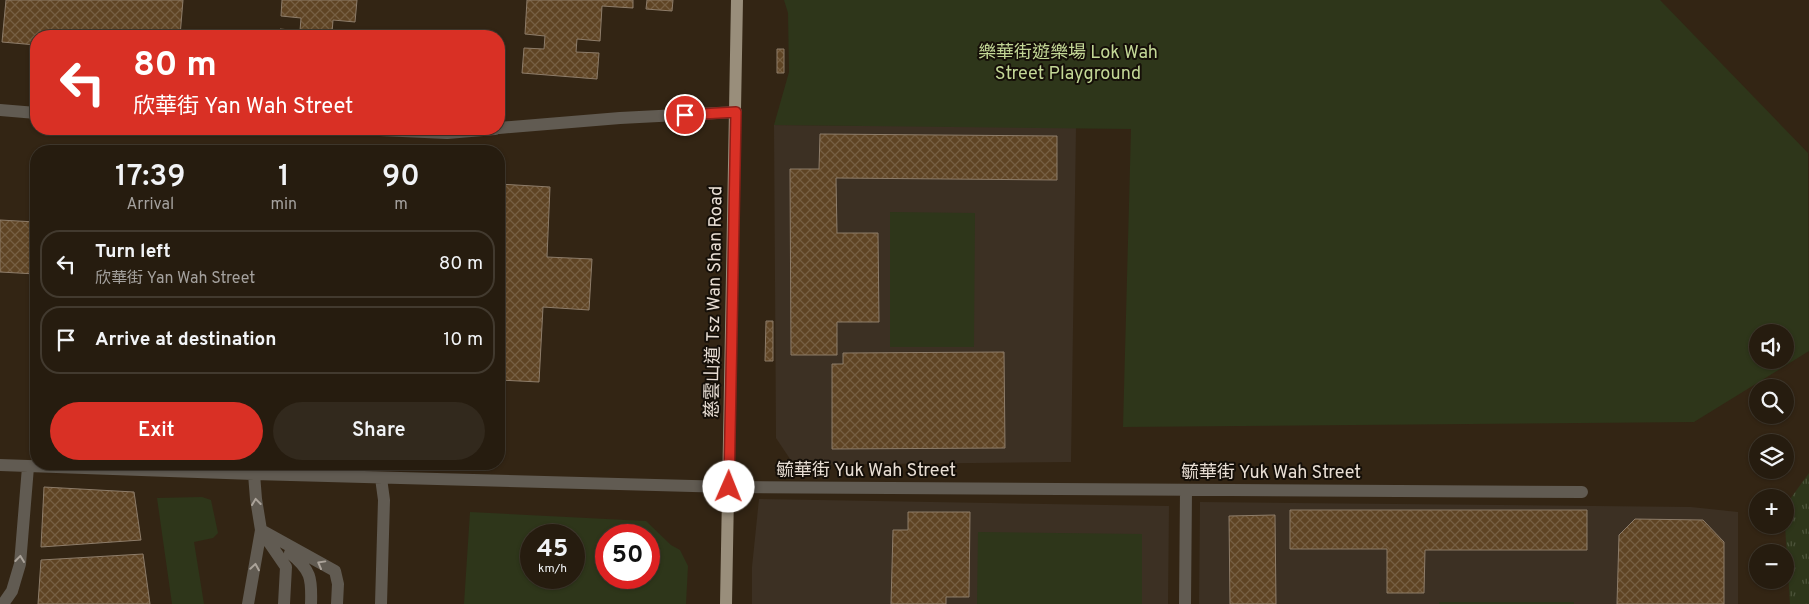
<!DOCTYPE html>
<meta charset="utf-8">
<style>
:root{--surface:#261c0f;--page:#32291d;--text:#f1f3f6;--muted:#a4a19e;--line:#423a2f;--accent:#d93025}
body{margin:0;font-family:Overpass,"Noto Sans TC",sans-serif;background:var(--page);color:var(--text);height:100vh;display:flex;flex-direction:column;font-size:19px;white-space:nowrap}
*{box-sizing:border-box;margin:0}
p{font-size:16px;color:var(--muted)}
.icon{flex:none;width:28px;height:28px;fill:none;stroke:currentColor;stroke-width:2;stroke-linecap:round;stroke-linejoin:round}
.map{position:relative;flex:1;overflow:hidden}
.panel{position:absolute;left:30px;top:145px;width:475px;height:325px;display:flex;flex-direction:column;background:var(--surface);border-radius:20px;box-shadow:0 1px 4px #0004,0 0 0 1px var(--line)}
.panel>*{flex:none}
.hud{position:absolute;left:30px;top:30px;width:475px;height:105px;border-radius:20px;box-shadow:0 1px 4px #0004,0 0 0 1px var(--line);background:#d93025;color:#fff;overflow:hidden}
.controls{position:absolute;left:1749px;top:324px;display:grid;gap:10px}
.controls a{display:grid;place-items:center;width:45px;height:45px;border-radius:50%;background:var(--surface);box-shadow:0 1px 4px #0004,0 0 0 1px var(--line);font-size:25px}
.speed{position:absolute;left:520px;top:524px;display:flex;gap:10px;font-size:25px;font-weight:700;text-align:center}
.speed>*{display:grid;place-content:center;width:65px;height:65px;border-radius:50%;background:var(--surface);box-shadow:0 1px 4px #0004,0 0 0 1px var(--line);line-height:1}
.speed small{font-size:12px;font-weight:400}
.speed .limit{border:8px solid #d22;background:#fff;color:#111}
.pin{position:absolute;display:grid;place-items:center;width:42px;height:42px;color:#fff;margin:-21px;border:2px solid #fff;border-radius:50%;box-shadow:0 1px 5px #0007}
.me{position:absolute;width:55px;margin:-28px;rotate:1deg;stroke-linejoin:round;filter:drop-shadow(0 0 4px #0008)}
.turn{display:flex;align-items:center;gap:18px;height:105px;padding:0 20px;font-size:22px}
.turn .icon{width:65px;height:65px;stroke-width:2.5}
.turn b{display:block;font-size:35px;line-height:42px}
.eta{display:flex;justify-content:space-evenly;align-items:center;height:85px;text-align:center}
.eta b{font-size:30px;font-weight:600;line-height:35px}
.primary-button{display:flex;gap:10px;margin-top:auto;padding:10px 20px}
.primary-button a{flex:1;height:58px;border-radius:30px;background:var(--accent);color:#fff;font-size:20px;font-weight:600;line-height:58px;text-align:center}
.primary-button a+a{background:var(--page);color:var(--text)}
ul{padding:0;list-style:none}
li{display:flex;align-items:center;gap:15px;height:68px;margin:0 10px 8px;padding:0 10px;border:2px solid var(--line);border-radius:20px}
li div{flex:1}
li b{display:block;font-size:19px}
li em{font-style:normal}
.map>svg:first-child{display:block}
.education{fill:#3c3023}
.grass{fill:url(#grass-tufts)}
.green{fill:#2e361a;fill-rule:evenodd}
.building{fill:url(#building-cross-hatch);stroke:#8d7c69}
.lines{fill:none;stroke-linecap:round;stroke-linejoin:round}
.minor{stroke:#615b52;stroke-width:12}
.major{stroke:#998e7b;stroke-width:12}
.oneway{stroke:#aba39a}
.route-casing{stroke:#8d1f18;stroke-width:12}
.route{stroke:#d93025;stroke-width:9}
.labels{text-anchor:middle;dominant-baseline:central;stroke-width:4;stroke-linejoin:round;paint-order:stroke}
.park-label{font-size:18px;fill:#c3d796;stroke:#150f08}
.street-label{font-size:18px;fill:#e8ded4;stroke:#150f08}
</style>
<div class="map">
<svg width="1809" height="604" viewBox="0 0 1809 604">
<defs>
<pattern id="grass-tufts" width="24" height="20" patternUnits="userSpaceOnUse" patternTransform="scale(1.25)"><rect width="24" height="20" fill="#2e361a"/><path d="M3 7l-1-3M5 7V3M7 7l1-3M15 17l-1-3M17 17v-4M19 17l1-3" fill="none" stroke="#4c533a"/></pattern>
<pattern id="building-cross-hatch" width="8" height="8" patternUnits="userSpaceOnUse" patternTransform="scale(1.25)"><rect width="8" height="8" fill="#5f4424"/><path d="M0 0l8 8M0 8l8-8" fill="none" stroke="#765f43"/></pattern>
</defs>
<rect width="100%" height="100%" fill="#332514"/>
<path class="education" d="M774 125 1076 127 1071 462 794 465 776 438Z
M759 499 1169 506 1168 604H752V567Z
M1200 502 1691 507 1738 512V604H1199Z"/>
<path class="grass" d="M1809 473V604H1790L1785 525V506Z"/>
<path class="green" d="M784 0H1660L1808 153 1809 351 1694 422 1123 427 1131 129 774 125 789 72 788 13ZM1785 332V360H1758V332Z
M890 212 975 213 974 347H890Z
M202 497 211 500 218 533 213 538 194 542 204 604H172L157 498Z
M470 512 646 521 671 545 680 550 688 566 686 604H464ZM531 535H574V578H531ZM606 535H649V578H606Z
M978 532 1142 534V604H977Z
M1439 602H1574V604H1439Z"/>
<path class="building" d="M6 0H183L180 36H36V45L2 42Z
M282 0H357L355 22 333 20 332 33 355 35V36H279L280 29 300 31 301 18 281 16Z
M527 0H633V8L602 6 600 41 577 39 576 52 599 53 597 79 522 73 524 48 544 49 545 36 525 34Z
M647 0H673L672 11 646 9Z
M777 49H784V73H777Z
M820 134 1057 136V180L836 178 837 233H878L879 322H837V355H791L790 169H819Z
M499 184 550 187 547 257 592 259 589 310 543 307 539 382 499 380Z
M0 220 36 222V274L0 272Z
M766 321H773V361H765Z
M1004 352 1005 448 832 449V364H843V353Z
M44 487 134 492 141 540 41 547Z
M1290 510H1587V550H1425L1424 593H1387V549H1290Z
M908 512H970L969 597H946V604H891L893 530H908Z
M1275 515 1276 604H1230L1229 516Z
M1635 519 1703 520 1724 542V604H1617L1619 535Z
M143 554 150 604H38L41 560Z"/>
<g class="lines">
<path class="minor" d="M0 110 36 113
M499 128 620 118 736 112
M358 129 447 133 495 129
M0 465 254 474 729 487 1582 492
M261 530 335 571 338 584 337 604
M262 532 286 567 284 604
M290 553C311 570 312 578 311 604
M3 604 12 591 20 564 28 467
M248 604 261 530 256 499 254 474
M381 604 384 500 381 478
M1185 604 1186 491"/>
<path class="major" d="M726 604 737 0"/>
</g>
<defs><path id="oneway-chevron" d="M-2-3.5L2.5 0L-2 3.5" fill="none" stroke-width="1.6" stroke-linecap="round" stroke-linejoin="round" transform="scale(1.25)"/></defs>
<g class="oneway">
<use href="#oneway-chevron" transform="translate(256 502) rotate(-97)"/>
<use href="#oneway-chevron" transform="translate(20 559) rotate(-83)"/>
<use href="#oneway-chevron" transform="translate(321 564) rotate(-151)"/>
<use href="#oneway-chevron" transform="translate(255 567) rotate(-81)"/>
</g>
<g class="lines">
<g class="route-casing">
<path id="route" d="M685 115 736 112 729 487"/>
</g>
<use href="#route" class="route"/>
</g>
<g class="labels">
<g class="park-label">
<text x="1068" y="53">樂華街遊樂場 Lok Wah<tspan x="1068" dy="21">Street Playground</tspan></text>
</g>
<g class="street-label">
<text transform="translate(715 302) rotate(-89)">慈雲山道 Tsz Wan Shan Road</text>
<text x="866" y="471">毓華街 Yuk Wah Street</text>
<text x="1271" y="473">毓華街 Yuk Wah Street</text>
</g>
</g>
</svg>
<div class="controls">
<a><svg class="icon" aria-label="sound" viewBox="0 0 24 24"><path d="M4 9h4l5-4v14l-5-4H4zM17 9q2 3 0 6"/></svg></a>
<a><svg class="icon" aria-label="search" viewBox="0 0 24 24"><circle cx="10" cy="10" r="6"/><path d="M15 15l6 6"/></svg></a>
<a><svg class="icon" aria-label="layers" viewBox="0 0 24 24"><path d="M12 4l9 5-9 5-9-5zM3 14l9 5 9-5"/></svg></a>
<a>+</a>
<a>−</a>
</div>
<div class="speed"><div>45<small>km/h</small></div><div class="limit">50</div></div>
<div class="pin" style="left:685px;top:115px;background:#d93025"><svg class="icon" aria-label="arrive" viewBox="0 0 24 24"><path d="M6 21V4h12l-3 4 3 4H6"/></svg></div>
<svg class="me" style="left:729px;top:487px" viewBox="-20 -20 40 40"><circle r="19" fill="#fff"/><path d="M0-13L10 11 0 6-10 11z" fill="#d93025"/></svg>
<div class="hud">
<div class="turn"><svg class="icon" aria-label="left" viewBox="0 0 24 24"><path d="M17 20v-9H6M10 6l-5 5 5 5"/></svg><div><b>80 m</b>欣華街 Yan Wah Street</div></div>
</div>
<section class="panel">
<div class="eta">
<div><b>17:39</b><p>Arrival</p></div>
<div><b>1</b><p>min</p></div>
<div><b>90</b><p>m</p></div>
</div>
<ul>
<li><svg class="icon" aria-label="left" viewBox="0 0 24 24"><path d="M17 20v-9H6M10 6l-5 5 5 5"/></svg><div><b>Turn left</b><p>欣華街 Yan Wah Street</p></div><em>80 m</em></li>
<li><svg class="icon" aria-label="arrive" viewBox="0 0 24 24"><path d="M6 21V4h12l-3 4 3 4H6"/></svg><div><b>Arrive at destination</b></div><em>10 m</em></li>
</ul>
<div class="primary-button"><a>Exit</a><a>Share</a></div>
</section>
</div>
